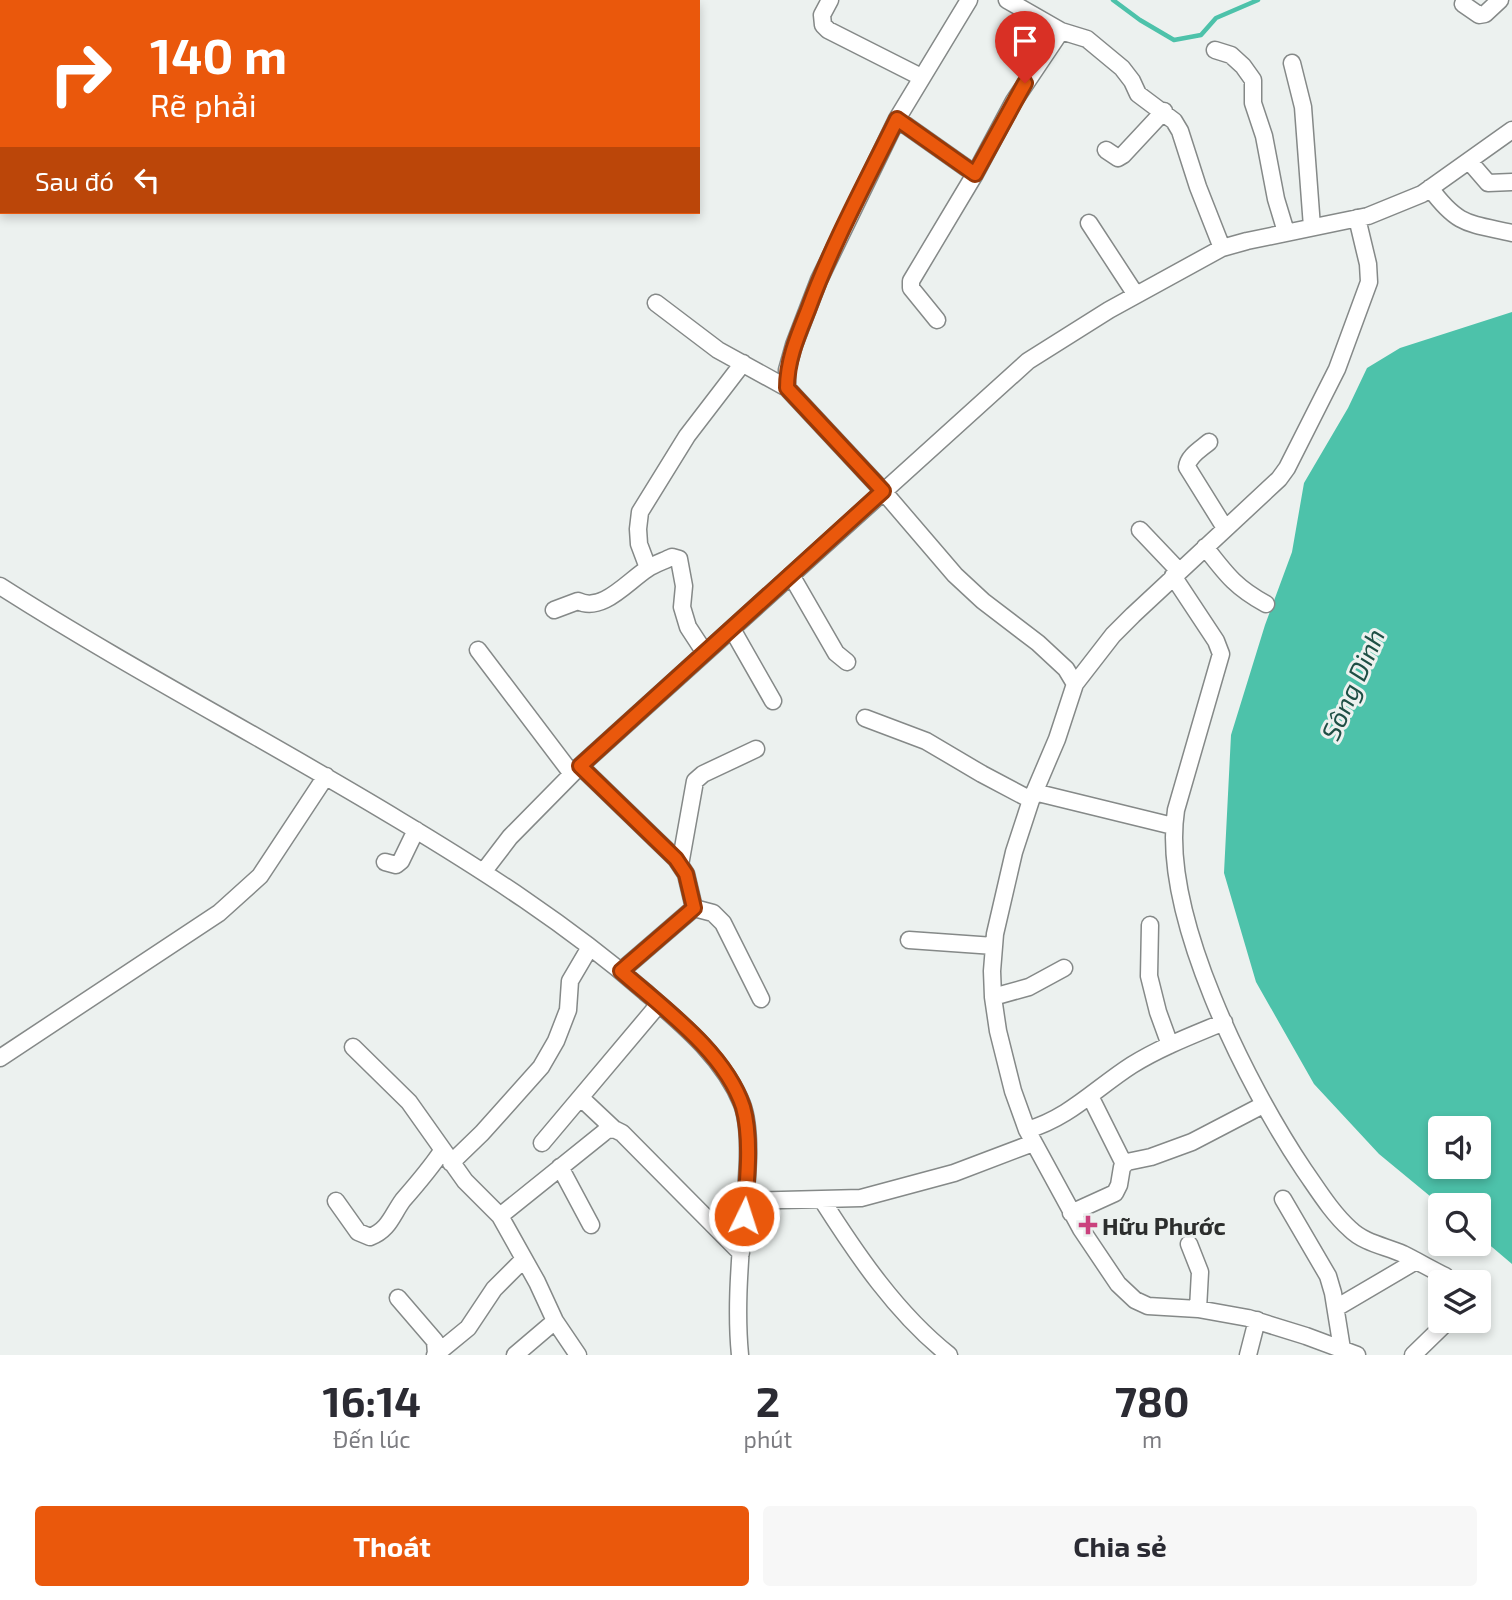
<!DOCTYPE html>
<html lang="vi">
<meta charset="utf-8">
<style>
:root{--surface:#fff;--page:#f7f7f7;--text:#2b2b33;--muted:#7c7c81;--accent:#ea580c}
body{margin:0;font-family:"Exo 2",sans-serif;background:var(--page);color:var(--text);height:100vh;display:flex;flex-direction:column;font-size:26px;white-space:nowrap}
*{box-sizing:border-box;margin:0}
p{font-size:23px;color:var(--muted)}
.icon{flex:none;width:38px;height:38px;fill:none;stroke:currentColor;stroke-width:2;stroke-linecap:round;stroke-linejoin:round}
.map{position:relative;height:1355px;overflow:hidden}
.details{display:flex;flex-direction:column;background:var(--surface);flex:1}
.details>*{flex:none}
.hud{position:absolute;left:0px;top:0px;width:700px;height:214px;box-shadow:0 4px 10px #0003;background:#ea580c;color:#fff;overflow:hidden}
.fabs{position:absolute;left:1428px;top:1116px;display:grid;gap:14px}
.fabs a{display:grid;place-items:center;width:63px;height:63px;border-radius:7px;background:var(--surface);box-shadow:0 4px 10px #0003;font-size:35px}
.pin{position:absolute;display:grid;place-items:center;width:60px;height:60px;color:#fff;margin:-72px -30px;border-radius:50% 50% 50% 0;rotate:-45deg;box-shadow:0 0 7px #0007}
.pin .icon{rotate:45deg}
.me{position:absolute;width:77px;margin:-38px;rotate:4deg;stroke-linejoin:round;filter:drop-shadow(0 0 5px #0008)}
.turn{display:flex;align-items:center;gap:24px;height:147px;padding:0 35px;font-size:32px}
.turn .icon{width:91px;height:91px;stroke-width:2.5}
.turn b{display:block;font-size:49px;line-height:60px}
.then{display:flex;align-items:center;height:66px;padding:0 35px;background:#0003;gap:14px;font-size:26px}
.eta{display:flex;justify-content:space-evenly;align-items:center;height:119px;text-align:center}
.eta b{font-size:42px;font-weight:700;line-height:49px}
.button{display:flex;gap:14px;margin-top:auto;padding:14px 35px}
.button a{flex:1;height:80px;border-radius:7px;background:var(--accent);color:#fff;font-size:28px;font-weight:700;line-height:80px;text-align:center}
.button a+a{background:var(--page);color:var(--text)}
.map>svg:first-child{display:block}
.water{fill:#4dc2aa;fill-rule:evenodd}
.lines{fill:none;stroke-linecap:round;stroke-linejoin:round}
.stream{stroke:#4dc2aa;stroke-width:4.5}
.minor-casing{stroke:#858988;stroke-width:19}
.minor{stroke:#fff;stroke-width:16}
.route-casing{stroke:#983908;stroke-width:18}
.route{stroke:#ea580c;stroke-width:12}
.poi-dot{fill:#ca417d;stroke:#ecf1ef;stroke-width:2.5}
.labels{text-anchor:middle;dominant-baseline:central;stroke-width:6;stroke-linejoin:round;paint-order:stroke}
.poi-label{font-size:24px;font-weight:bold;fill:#2c2e2d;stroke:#ecf1ef;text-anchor:start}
.water-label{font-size:26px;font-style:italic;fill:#1e4f45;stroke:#ecf1ef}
</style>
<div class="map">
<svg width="1512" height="1355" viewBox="0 0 1512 1355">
<rect width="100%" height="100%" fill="#ecf1ef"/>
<path class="water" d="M1512 312V1264L1479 1236V1206H1442L1379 1154 1314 1084 1256 982 1224 873 1231 735 1265 625 1292 552 1304 483 1348 408 1367 368 1400 348ZM1440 1129H1479V1167H1440Z"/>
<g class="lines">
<path class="stream" d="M1113 0 1140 20 1174 40 1201 35 1216 18 1258 0"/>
<g class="minor-casing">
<path id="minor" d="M830 0 822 15 823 25 828 30 921 77
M969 0 897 119 819 280 794 345 787 370V388L883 491 955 575 983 601 1038 643 1066 669 1075 684 1057 739 1031 800 1014 852 995 934 992 971 993 997 998 1031 1013 1091 1027 1130 1081 1229 1118 1284 1135 1300 1148 1306 1198 1309 1248 1318 1306 1336 1357 1355
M1007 0 1061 31 1087 39 1122 68 1132 81 1138 94 1174 121 1180 131 1198 187 1222 248
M1463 4 1479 15 1485 14 1500 0
M1215 50 1231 55 1243 66 1253 80V103L1264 136 1276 199 1286 232
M1292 63 1303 107 1312 227
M897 119 975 174
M1106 150 1118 158 1123 155 1164 111
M1469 161 1488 183 1512 182
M1430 188C1458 226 1468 223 1512 233
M1089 223 1136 295
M656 303 718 350 787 388
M937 320 911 288V281L975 174 1014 101 1061 31
M1209 442C1201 449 1188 456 1187 467L1225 528
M1140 530 1179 571
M1205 547C1226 574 1235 587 1266 604
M648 568 639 544 638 529 640 512 687 436 743 363
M791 575 836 653 847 662
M1173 576 1216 641 1221 654 1176 810C1160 914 1247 1085 1304 1170 1318 1190 1332 1213 1350 1229 1364 1243 1385 1246 1403 1254 1417 1261 1431 1269 1445 1276L1448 1283
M0 586C130 669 267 740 399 820 484 871 568 925 643 990 681 1023 723 1057 742 1104 754 1136 745 1198 742 1232 739 1273 736 1314 740 1355
M554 610 578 601C602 613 627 582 647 569 654 564 664 561 672 557L679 559 684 586 682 607 688 627 705 653
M732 629 773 701
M478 650 572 774
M1075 684 1113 635 1133 615 1279 479 1287 468 1337 369 1369 282 1368 264 1357 218
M865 718 926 741 982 774 1031 800
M580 766 676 859 686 874 694 908
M1034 792 1173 826
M385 862 396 865 401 861 416 830
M680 865 695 781 703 774 756 749
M484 871 510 837 580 766 1028 361 1109 310 1222 248 1247 241 1368 216 1422 194 1512 130
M694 908 713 913 723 923 761 999
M1150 925 1149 976 1158 1012 1170 1045
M909 940 994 946
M621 971 694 908
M993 997 1029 987 1064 968
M353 1047 409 1102 465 1181 500 1216 537 1282 555 1321 578 1355
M0 1058 219 913 260 876 326 776
M1090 1096 1124 1164
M581 1098 614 1129
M1027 1130C1069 1118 1096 1088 1132 1065 1161 1047 1193 1035 1224 1022
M542 1143 659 1004
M451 1163 482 1133 541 1067 556 1041 568 1010 570 981 590 947
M560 1167 591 1225
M1283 1199 1328 1276 1333 1293 1342 1349
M822 1200C857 1255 897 1314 949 1355
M336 1201 358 1232 370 1237C389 1230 392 1215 403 1200 417 1184 430 1169 442 1151
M745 1201 861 1198 954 1173 1033 1143
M1071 1213 1115 1193 1119 1185 1122 1167 1127 1162 1151 1157 1192 1142 1263 1105
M500 1216 607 1130 614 1129 622 1133 741 1253
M1189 1244 1200 1272 1198 1309
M398 1298 435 1341 436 1354
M1336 1308 1416 1261
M435 1355 468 1328 494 1289 524 1259
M515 1355 555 1321
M1248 1355 1257 1320
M1413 1355 1448 1321"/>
</g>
<use href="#minor" class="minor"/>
</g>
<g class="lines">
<g class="route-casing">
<path id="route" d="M744 1216C747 1184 752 1138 743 1107 725 1052 663 1008 621 971L694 908 686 874 676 859 580 766 883 491 787 388C787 360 798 335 808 310 832 244 866 182 897 119L975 174 1025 83"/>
</g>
<use href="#route" class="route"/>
</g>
<path class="poi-dot" d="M1084.5 1214.5h7v7h7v7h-7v7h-7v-7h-7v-7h7z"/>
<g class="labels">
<g class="poi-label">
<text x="1102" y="1225">Hữu Phước</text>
</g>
<g class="water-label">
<text transform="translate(1352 684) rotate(-66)">Sông Dinh</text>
</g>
</g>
</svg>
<div class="fabs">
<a><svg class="icon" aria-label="sound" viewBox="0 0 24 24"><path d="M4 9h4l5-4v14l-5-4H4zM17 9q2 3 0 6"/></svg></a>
<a><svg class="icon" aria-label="search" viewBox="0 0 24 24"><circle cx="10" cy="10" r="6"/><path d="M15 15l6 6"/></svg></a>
<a><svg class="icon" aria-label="layers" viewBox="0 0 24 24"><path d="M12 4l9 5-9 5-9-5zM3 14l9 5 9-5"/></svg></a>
</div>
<div class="pin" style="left:1025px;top:83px;background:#d93025"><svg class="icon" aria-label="arrive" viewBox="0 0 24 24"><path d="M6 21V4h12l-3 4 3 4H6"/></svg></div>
<svg class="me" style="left:744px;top:1216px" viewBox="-20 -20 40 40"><circle r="17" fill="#ea580c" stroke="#fff" stroke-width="3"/><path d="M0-11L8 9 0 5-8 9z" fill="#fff"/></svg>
<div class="hud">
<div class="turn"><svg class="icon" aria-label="right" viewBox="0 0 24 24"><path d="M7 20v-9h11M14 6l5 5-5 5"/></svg><div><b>140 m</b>Rẽ phải</div></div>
<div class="then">Sau đó<svg class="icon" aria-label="left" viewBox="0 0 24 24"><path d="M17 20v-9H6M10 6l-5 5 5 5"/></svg></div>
</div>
</div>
<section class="details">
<div class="eta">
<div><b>16:14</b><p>Đến lúc</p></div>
<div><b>2</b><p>phút</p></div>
<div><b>780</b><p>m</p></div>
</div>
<div class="button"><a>Thoát</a><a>Chia sẻ</a></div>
</section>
